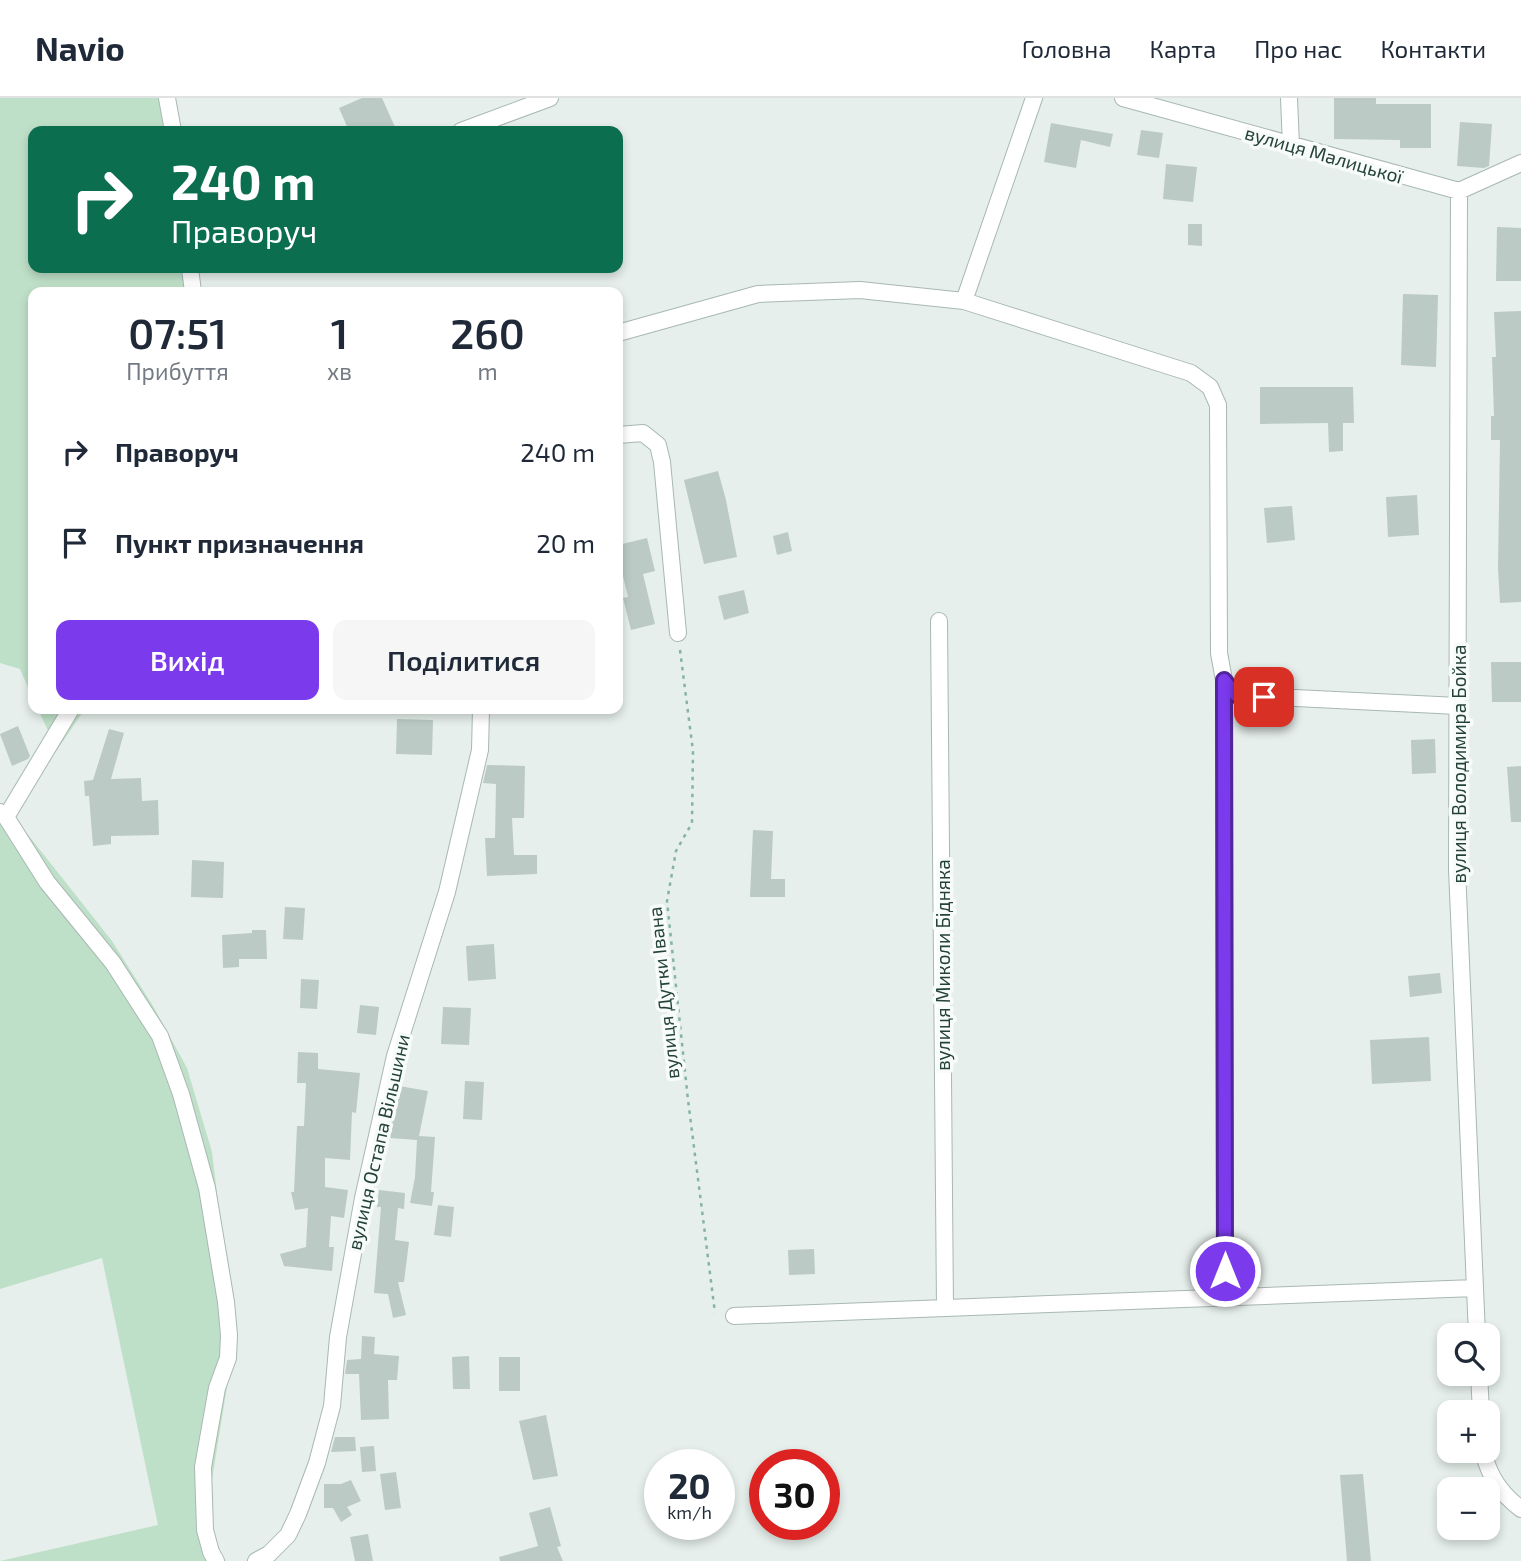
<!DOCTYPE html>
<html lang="uk">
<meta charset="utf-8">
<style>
:root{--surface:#fff;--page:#f6f6f7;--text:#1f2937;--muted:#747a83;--line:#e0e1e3;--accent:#7c3aed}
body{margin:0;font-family:"Exo 2",sans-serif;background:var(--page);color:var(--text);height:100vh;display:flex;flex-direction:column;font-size:26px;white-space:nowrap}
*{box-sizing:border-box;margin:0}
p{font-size:23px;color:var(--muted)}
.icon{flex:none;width:38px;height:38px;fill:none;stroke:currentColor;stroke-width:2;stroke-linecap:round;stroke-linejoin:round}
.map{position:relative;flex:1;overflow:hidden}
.side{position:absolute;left:28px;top:189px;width:595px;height:427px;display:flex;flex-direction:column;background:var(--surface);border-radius:14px;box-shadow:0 4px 10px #0003}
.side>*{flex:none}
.top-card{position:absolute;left:28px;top:28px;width:595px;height:147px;border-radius:14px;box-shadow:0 4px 10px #0003;background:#0b6e4f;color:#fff;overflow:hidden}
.fabs{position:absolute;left:1437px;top:1225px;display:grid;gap:14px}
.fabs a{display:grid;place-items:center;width:63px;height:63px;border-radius:14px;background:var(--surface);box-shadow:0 4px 10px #0003;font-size:35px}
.speed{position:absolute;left:644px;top:1351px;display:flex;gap:14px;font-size:35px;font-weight:700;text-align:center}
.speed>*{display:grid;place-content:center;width:91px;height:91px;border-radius:50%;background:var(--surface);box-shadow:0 4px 10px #0003;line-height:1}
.speed small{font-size:18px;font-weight:400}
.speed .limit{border:10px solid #d22;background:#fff;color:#111}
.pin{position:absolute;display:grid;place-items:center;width:60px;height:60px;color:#fff;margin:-30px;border-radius:14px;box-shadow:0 4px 10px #0006}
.me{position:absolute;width:77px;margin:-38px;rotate:0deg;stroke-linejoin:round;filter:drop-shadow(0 0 5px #0008)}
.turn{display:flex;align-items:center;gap:24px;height:147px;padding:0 28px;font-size:32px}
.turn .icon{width:91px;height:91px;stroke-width:2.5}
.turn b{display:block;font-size:49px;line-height:60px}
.eta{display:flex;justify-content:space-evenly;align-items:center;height:119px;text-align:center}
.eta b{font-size:42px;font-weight:600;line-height:49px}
.action{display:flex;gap:14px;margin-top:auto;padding:14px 28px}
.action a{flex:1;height:80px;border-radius:14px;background:var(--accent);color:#fff;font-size:28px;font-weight:600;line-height:80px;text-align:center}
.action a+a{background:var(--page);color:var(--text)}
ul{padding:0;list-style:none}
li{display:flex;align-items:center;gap:21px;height:91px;padding:0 28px}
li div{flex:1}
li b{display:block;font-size:26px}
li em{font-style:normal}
header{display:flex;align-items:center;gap:42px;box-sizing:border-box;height:98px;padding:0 35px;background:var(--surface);border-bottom:2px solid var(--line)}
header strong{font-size:33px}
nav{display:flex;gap:38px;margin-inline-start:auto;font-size:24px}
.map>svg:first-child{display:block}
.green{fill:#bfe0c8}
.building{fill:#bbcac4}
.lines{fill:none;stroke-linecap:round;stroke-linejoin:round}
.minor-casing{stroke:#a8b8b2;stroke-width:18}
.path{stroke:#86b3a5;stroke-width:2.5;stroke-dasharray:3.5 5;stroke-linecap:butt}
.minor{stroke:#fff;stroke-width:16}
.route-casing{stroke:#51269a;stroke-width:18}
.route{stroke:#7c3aed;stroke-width:12}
.labels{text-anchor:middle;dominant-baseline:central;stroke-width:7;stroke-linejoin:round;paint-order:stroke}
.street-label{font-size:19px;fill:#24423a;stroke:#f7fbf9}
</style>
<header>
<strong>Navio</strong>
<nav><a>Головна</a><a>Карта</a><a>Про нас</a><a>Контакти</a></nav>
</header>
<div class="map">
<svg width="1521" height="1463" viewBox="0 0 1521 1463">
<rect width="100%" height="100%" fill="#e6efeb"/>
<path class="green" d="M0 0H172L175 33H33V170H189L191 194H33V601L20 571 0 565Z
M38 611H85L57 652Z
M0 711 29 738 112 843 153 908 187 970 212 1054 220 1121 236 1233 210 1394 213 1434 221 1463H0L158 1427 102 1160 0 1191Z"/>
<path class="building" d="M362 0H382L395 29 387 33H349L339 10Z
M1334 0H1376V6H1431V50H1400V42L1334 41Z
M1460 24 1492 26 1489 68 1484 70 1457 68Z
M1051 25 1113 36 1110 49 1081 42 1076 70 1044 64Z
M1141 32 1163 35 1159 60 1137 57Z
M1166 66 1197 69 1193 104 1163 101Z
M1188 126H1202V148L1188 147Z
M1497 129 1521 130V183H1496Z
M1403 196 1438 197 1436 269 1401 267Z
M1521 213V504L1500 505 1498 470 1500 342H1491V318H1494L1492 259H1496L1494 214Z
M1260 289H1353L1354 325H1343V353L1329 354 1328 325 1260 326Z
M718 373 726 402 737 459 704 466 684 382Z
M1417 397 1419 437 1388 439 1386 399Z
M1292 408 1295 442 1267 445 1264 410Z
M788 434 792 453 777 457 773 438Z
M647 440 655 473 643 476 655 526 631 532 623 500 628 499 618 457V447Z
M744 492 749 515 724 522 718 498Z
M1491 564H1521V604H1492Z
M397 621 433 622 432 657 396 656Z
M18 628 30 658 28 661 12 668 0 636Z
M109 631 124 635 111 681 141 680 142 703 158 702 159 737 111 738V746L93 748 89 698H85L84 683 93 682Z
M1435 641 1436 675 1412 676 1411 642Z
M487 667 525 668 524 720H512L514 757H537V776L487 778 485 740H495L496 686 483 685Z
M1521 668V724H1511L1507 669Z
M753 732 773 733 771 781H785V799H750Z
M192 762 224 764 223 800 191 799Z
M285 809 305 810 303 842 283 841Z
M252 832H266L267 861H239V869L223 870 222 837 252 835Z
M494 846 496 881 468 883 466 848Z
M1440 875 1442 895 1410 899 1408 878Z
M301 881 319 882 317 911 300 910Z
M360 907 379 909 376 937 357 935Z
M443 909 471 910 469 947 441 946Z
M1429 939 1431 983 1372 986 1370 942Z
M298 954 318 955V971L360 975 356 1015 352 1014 350 1062 325 1060V1089L348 1092 344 1120 331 1118 329 1149H334L332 1173 284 1168 280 1156 306 1149 308 1110 295 1112 291 1094H294L297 1028H304L306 985H297Z
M465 983 484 984 482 1022 463 1021Z
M399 988 428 993 419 1038 435 1039 431 1094H434L432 1108 410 1105 415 1079 417 1042 390 1040 391 1021Z
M379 1092 405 1095 404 1111 398 1110 395 1142 409 1144 404 1184H398L406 1217 393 1220 388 1196 374 1195 381 1109H377Z
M438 1107 454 1109 451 1139 434 1137Z
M814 1151 815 1176 789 1177 788 1152Z
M362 1238 375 1239 374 1256 399 1258 397 1282H388L389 1321 361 1322 359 1276H345L347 1262 361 1261Z
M469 1258 470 1291H453L452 1259Z
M499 1259H520V1293H499Z
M546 1317 558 1378 533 1382 519 1323Z
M335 1339H355L356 1353 331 1354Z
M374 1348 376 1373 362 1374 360 1349Z
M396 1374 401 1410 385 1412 380 1376Z
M1363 1376 1371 1463H1347L1340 1377Z
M351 1382 361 1403 347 1409 352 1417 341 1424 333 1410H324V1386H341Z
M550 1409 561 1448 557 1449 563 1463H500L499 1459 538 1448 529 1415Z
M368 1436 373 1463H355L350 1439Z"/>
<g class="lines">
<g class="minor-casing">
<path id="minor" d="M167 0 173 33
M1123 0 1459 93 1521 65
M1289 0 1291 47
M461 33 550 0
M1459 93 1457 771 1477 1237
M190 170 193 194
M964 203 1034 0
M618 235 758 196 860 192 964 203 1191 275 1210 289 1218 307 1219 555 1224 582 1236 597 1458 608
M618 337 643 335 658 347 662 364 678 535
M939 523 945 1210
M1224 582 1225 1200
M0 714 6 719 47 784 113 865 160 938 181 996 207 1090 226 1204 229 1237 228 1260 217 1290 203 1369 205 1432 211 1454 216 1463
M6 719 71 611
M734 1218 1475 1190
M1479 1276 1481 1314
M1483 1353C1489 1378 1500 1395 1521 1411
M256 1463 269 1456 288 1437 298 1416 317 1365 332 1308 338 1239 363 1100 395 958 447 794 480 652 481 611"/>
</g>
<path class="path" d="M680 552 693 653 692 725 676 753 667 803 688 1002 715 1215"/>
<use href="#minor" class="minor"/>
</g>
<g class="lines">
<g class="route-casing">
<path id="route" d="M1225 1173 1224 582 1236 597 1264 599"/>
</g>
<use href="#route" class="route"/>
</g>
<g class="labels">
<g class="street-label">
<text transform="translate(1324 56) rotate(16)">вулиця Малицької</text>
<text transform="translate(1458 666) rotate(-90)">вулиця Володимира Бойка</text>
<text transform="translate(942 867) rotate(-90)">вулиця Миколи Бідняка</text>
<text transform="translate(663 895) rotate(-96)">вулиця Дутки Івана</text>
<text transform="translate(378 1044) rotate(-77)">вулиця Остапа Вільшини</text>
</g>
</g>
</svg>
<div class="fabs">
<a><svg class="icon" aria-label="search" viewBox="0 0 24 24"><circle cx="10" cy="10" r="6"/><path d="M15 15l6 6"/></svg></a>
<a>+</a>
<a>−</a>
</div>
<div class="speed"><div>20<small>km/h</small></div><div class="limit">30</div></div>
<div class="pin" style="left:1264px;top:599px;background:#d93025"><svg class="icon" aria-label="arrive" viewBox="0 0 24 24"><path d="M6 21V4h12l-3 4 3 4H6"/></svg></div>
<svg class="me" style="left:1225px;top:1173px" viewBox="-20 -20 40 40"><circle r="17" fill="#7c3aed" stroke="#fff" stroke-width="3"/><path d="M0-11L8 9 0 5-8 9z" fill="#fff"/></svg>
<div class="top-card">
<div class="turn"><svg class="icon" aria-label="right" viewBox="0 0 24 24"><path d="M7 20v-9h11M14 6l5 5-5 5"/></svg><div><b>240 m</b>Праворуч</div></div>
</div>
<section class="side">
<div class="eta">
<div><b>07:51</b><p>Прибуття</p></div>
<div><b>1</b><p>хв</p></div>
<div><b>260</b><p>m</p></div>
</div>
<ul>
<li><svg class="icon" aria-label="right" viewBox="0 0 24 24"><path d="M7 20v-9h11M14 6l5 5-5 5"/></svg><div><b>Праворуч</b></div><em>240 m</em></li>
<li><svg class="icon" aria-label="arrive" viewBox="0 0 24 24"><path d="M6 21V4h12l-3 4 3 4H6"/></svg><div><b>Пункт призначення</b></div><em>20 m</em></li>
</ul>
<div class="action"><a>Вихід</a><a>Поділитися</a></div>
</section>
</div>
